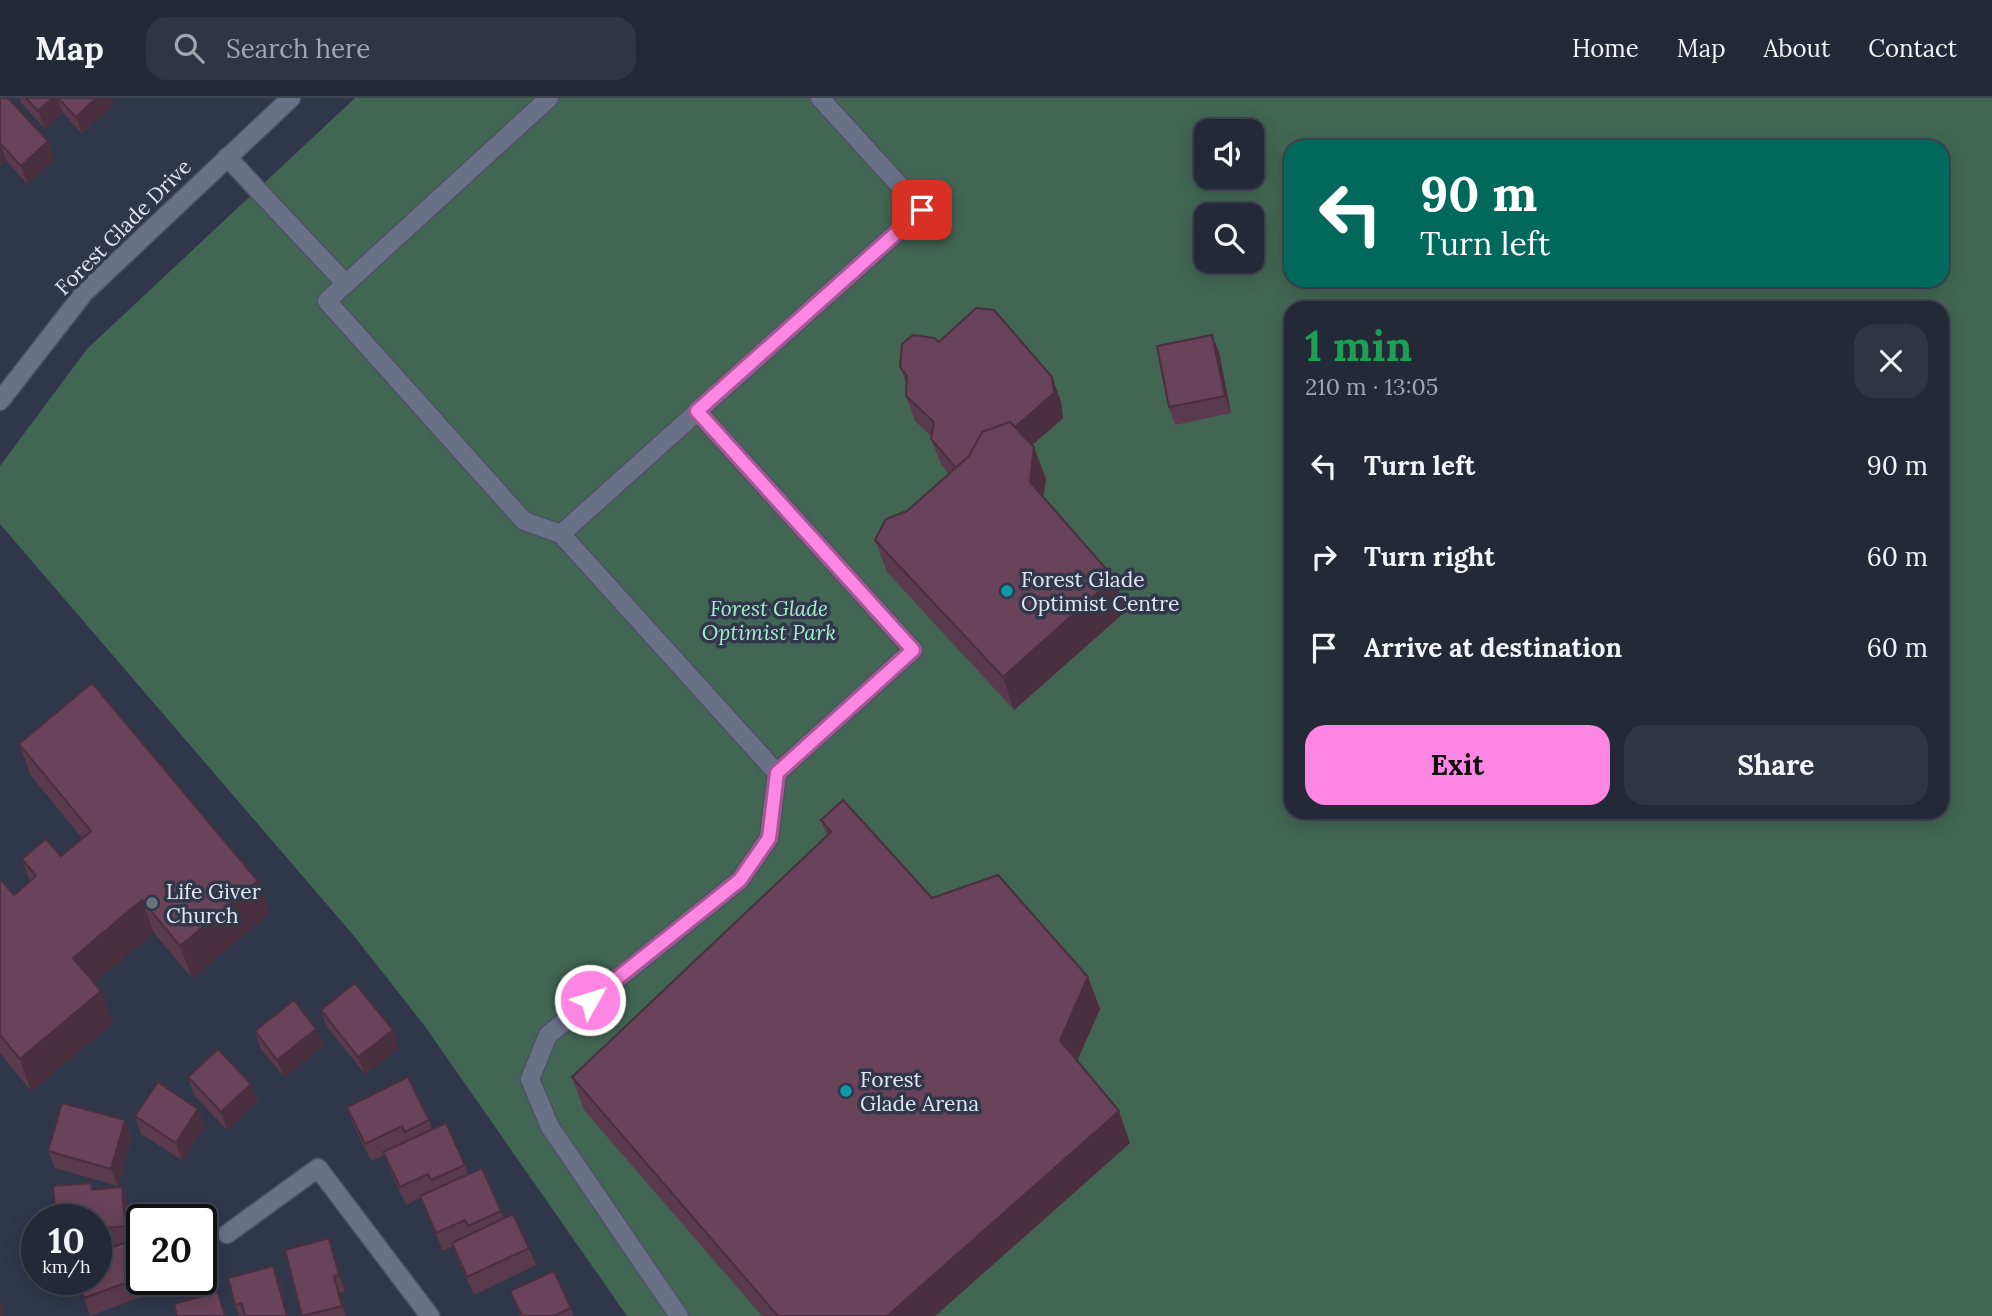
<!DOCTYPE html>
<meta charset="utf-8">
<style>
:root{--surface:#242938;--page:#303543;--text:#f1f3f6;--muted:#a3a6ae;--line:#414553;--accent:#fd86e2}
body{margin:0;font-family:Lora,serif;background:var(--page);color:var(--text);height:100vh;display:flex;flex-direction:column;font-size:26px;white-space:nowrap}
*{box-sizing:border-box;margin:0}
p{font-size:23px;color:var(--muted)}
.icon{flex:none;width:38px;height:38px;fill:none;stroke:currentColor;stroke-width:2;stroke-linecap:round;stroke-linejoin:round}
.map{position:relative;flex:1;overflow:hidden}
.sheet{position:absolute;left:1284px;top:203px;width:665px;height:518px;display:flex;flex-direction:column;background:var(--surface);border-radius:21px;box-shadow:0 4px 18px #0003,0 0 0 2px var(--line)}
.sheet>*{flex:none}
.banner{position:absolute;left:1284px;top:42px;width:665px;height:147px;border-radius:21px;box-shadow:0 4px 18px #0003,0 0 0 2px var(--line);background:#00695c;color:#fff;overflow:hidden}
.tools{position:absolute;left:1194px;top:21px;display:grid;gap:14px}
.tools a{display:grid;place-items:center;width:70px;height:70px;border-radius:14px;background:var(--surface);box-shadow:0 4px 18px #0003,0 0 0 2px var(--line);font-size:35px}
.speed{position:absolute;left:21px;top:1106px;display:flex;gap:14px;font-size:35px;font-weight:700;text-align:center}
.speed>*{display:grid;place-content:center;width:91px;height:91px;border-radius:50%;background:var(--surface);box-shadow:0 4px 18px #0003,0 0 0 2px var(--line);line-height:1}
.speed small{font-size:18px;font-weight:400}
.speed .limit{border:4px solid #111;border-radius:10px;background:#fff;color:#111}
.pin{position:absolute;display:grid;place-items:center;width:60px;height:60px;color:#fff;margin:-30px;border-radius:14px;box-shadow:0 4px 10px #0006}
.me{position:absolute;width:77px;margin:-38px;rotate:51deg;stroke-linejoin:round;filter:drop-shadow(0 0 5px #0008)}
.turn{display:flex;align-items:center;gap:24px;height:147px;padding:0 21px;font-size:32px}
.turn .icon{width:91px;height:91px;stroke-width:2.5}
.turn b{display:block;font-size:49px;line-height:60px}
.round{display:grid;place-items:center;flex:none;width:74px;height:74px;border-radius:21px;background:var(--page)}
.head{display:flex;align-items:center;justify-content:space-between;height:119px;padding:0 21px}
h1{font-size:42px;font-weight:800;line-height:52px;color:#1e9e55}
.action{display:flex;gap:14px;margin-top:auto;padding:14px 21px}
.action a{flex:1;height:80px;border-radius:21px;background:var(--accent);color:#111;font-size:28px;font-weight:800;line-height:80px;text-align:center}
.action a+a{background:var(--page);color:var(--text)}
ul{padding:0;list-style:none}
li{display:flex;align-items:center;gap:21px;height:91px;padding:0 21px}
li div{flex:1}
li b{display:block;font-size:26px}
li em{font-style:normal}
header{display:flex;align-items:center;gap:42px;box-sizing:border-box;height:98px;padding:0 35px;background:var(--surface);border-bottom:2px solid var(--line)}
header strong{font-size:33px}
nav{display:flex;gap:38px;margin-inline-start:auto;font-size:24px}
.search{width:490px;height:63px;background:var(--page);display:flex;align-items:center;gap:18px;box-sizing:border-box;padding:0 24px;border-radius:21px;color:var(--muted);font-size:26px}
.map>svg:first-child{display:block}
.green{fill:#436654;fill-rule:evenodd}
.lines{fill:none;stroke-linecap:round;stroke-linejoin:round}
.service-casing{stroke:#4d5263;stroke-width:21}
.minor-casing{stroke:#4d5263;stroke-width:21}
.tertiary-casing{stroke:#4d5263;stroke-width:21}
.service{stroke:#697187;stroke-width:18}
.minor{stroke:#697187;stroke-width:18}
.tertiary{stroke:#697187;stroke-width:18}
.wall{fill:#5a3a4d}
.shaded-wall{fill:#4a2f3e}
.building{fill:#694359;stroke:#4a2f3e;stroke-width:2}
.route-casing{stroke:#a45793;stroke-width:18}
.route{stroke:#fd86e2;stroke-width:12}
.culture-dot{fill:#0f9aa8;stroke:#30374b;stroke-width:2.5}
.worship-dot{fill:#6b7280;stroke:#30374b;stroke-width:2.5}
.labels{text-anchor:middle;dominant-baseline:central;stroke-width:7;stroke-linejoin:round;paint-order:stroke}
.street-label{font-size:21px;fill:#e2e6f3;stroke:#30374b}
.poi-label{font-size:21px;fill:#e2e6f3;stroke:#30374b;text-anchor:start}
.park-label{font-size:21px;font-style:italic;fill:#a3eec7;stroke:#30374b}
</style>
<header>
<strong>Map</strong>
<div class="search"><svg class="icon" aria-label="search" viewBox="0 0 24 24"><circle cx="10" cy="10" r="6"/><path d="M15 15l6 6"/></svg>Search here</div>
<nav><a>Home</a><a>Map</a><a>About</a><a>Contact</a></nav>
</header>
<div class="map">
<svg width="1992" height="1218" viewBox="0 0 1992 1218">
<rect width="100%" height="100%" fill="#30374b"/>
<path class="green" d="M355 0H1992V1218H627L424 927 354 838 0 426V368L87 251ZM1206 33H1251V79H1206ZM1292 49H1942V182H1292ZM1206 117H1251V163H1206ZM1292 210H1942V714H1292Z"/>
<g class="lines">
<g class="service-casing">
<path id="service" d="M549 0 327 203 524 423 561 436 922 112 820 0
M227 59 346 186
M561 436 777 675 913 552 697 313
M679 1218 550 1029 530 981 548 937 740 782 769 740 777 675"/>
</g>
<g class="minor-casing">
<path id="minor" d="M227 1136 318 1070 430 1218"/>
</g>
<g class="tertiary-casing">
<path id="tertiary" d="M0 303 84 195 291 0"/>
</g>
<use href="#service" class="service"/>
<use href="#minor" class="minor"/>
<use href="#tertiary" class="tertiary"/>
</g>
<path class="wall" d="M0 0 48 43 54 61 27 86 6 62 0 67Z
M20 0H110L113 8 82 36 63 15 45 31 21 5Z
M939 244 1052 279 1061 304 1063 320 1032 347 1046 381 1043 400 1114 480 1126 513 1014 612 887 474 875 442 949 376 941 366 931 341 932 339 915 323 906 298 907 287 900 269Z
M1219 254 1231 315 1175 327 1169 309Z
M19 646 258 783 270 815 192 880 154 835 94 884 113 925 31 993 0 955V781L14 797 30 784 22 761 61 758 82 740 31 678Z
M821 722 932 800 1088 879 1100 911 1077 963 1130 1045 935 1218H762L584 1012 572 979 827 738Z
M321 912 399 950 365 976 327 929Z
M255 933 323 948 284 979 261 951Z
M188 979 258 1003 227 1032 194 997Z
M347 1009 429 1022 433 1032 465 1067 468 1076 501 1113 504 1121 529 1150 536 1167 474 1197 458 1163 453 1148 443 1153 420 1100 406 1107 390 1072 384 1057 371 1063 353 1026Z
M198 1011 205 1028 182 1062 141 1036 135 1018Z
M125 1022 131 1040 118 1088 55 1070 48 1053Z
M94 1092 128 1107 131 1142 142 1160V1181H150L154 1194 90 1218 77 1181 119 1147 96 1149V1122Z
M335 1158 345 1194 340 1195 346 1218H302Z
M273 1168 280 1185 288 1218H239L235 1207Z
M510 1193 571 1210 574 1218H520Z"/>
<path class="shaded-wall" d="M53 0H57L63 15 45 31 38 13Z
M96 0H110L113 8 82 36 76 19Z
M48 43 54 61 27 86 21 68Z
M0 46 6 62 0 67Z
M1212 237 1219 254 1231 315 1225 298Z
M1052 279 1061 304 1063 320 1022 356 1012 331Z
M1034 349 1046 381 1041 416 1030 384Z
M1114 480 1126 513 1014 612 1003 579Z
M258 783 270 815 192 880 180 848Z
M142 802 154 835 85 892 73 860Z
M1088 879 1100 911 1072 974 1060 942Z
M101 893 113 925 31 993 20 961Z
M316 931 323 948 284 979 277 962Z
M393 932 399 950 365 976 358 959Z
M251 986 258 1003 227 1032 221 1014Z
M198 1011 205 1028 182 1062 176 1045Z
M1119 1013 1130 1045 935 1218H887Z
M125 1022 131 1040 118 1088 111 1071Z
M122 1089 128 1107 132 1146 125 1128Z
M329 1140 335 1158 345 1194 339 1177Z
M273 1168 280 1185 288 1218H287Z
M334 1178 340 1195 346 1218 342 1208Z
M0 1204 2 1210 3 1218H0Z"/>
<path class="building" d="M0 0H8L48 43 21 68 0 45Z
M26 0H53L38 13Z
M58 0H96L76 19Z
M976 210 994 212 1052 279 1054 295 1015 329 1010 324 982 334 969 358 956 370 931 341 934 324 906 298 907 278 900 269 902 246 913 237 934 240 939 244Z
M1212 237 1225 298 1169 309 1157 248Z
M1010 324 1034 349 1030 384 1114 480 1003 579 875 442 886 421 907 413 969 358 982 334Z
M92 585 258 783 180 848 142 802 73 860 101 893 20 961 0 937V781L14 797 36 778 22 761 46 741 61 758 91 733 19 646Z
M843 702 932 800 998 777 1088 879 1060 942 1119 1013 887 1218H778L572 979 831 734 821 722Z
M355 885 393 932 358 959 321 912Z
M294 902 316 931 277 962 255 933Z
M218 951 251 986 221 1014 188 979Z
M408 979 429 1022 405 1034 402 1028 365 1046 347 1009Z
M158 984 198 1011 176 1045 135 1018Z
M62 1005 125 1022 111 1071 48 1053Z
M446 1025 465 1067 431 1082 428 1076 400 1089 383 1054Z
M482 1070 501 1113 468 1128 465 1122 436 1135 420 1098Z
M91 1085 92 1092 122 1089 125 1128 96 1131V1122H56L53 1088Z
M513 1116 529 1150 467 1179 452 1145Z
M329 1140 339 1177 334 1178 342 1208 302 1218 285 1152Z
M135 1141 142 1160V1179L84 1200 77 1181H96V1155Z
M273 1168 287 1218H245L242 1205 235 1207 228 1180Z
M554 1173 571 1210 553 1218H522L510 1193Z
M218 1194 225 1218H177L174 1206Z"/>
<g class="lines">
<g class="route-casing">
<path id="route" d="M590 902 740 782 769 740 777 675 913 552 697 313 922 112"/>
</g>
<use href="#route" class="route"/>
</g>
<g class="culture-dot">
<circle cx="1007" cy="493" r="7"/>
<circle cx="846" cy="993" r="7"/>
</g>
<circle class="worship-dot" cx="152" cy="805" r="7"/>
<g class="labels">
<g class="street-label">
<text transform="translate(123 129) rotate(-45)">Forest Glade Drive</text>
</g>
<g class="poi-label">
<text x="1021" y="481">Forest Glade<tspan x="1021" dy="24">Optimist Centre</tspan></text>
<text x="166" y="793">Life Giver<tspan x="166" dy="24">Church</tspan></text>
<text x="860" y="981">Forest<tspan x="860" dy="24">Glade Arena</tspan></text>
</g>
<g class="park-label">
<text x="769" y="510">Forest Glade<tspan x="769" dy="24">Optimist Park</tspan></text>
</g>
</g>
</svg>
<div class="tools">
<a><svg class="icon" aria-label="sound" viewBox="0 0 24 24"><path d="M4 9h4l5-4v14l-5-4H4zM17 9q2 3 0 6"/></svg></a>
<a><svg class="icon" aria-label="search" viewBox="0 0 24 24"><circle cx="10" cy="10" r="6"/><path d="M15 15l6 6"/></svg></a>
</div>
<div class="speed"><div>10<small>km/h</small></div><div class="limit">20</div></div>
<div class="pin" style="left:922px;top:112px;background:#d93025"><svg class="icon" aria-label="arrive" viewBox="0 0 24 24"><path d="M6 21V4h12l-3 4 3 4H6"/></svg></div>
<svg class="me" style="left:590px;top:902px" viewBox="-20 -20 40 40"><circle r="17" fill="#fd86e2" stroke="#fff" stroke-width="3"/><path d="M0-11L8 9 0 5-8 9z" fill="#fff"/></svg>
<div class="banner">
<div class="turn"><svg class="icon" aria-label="left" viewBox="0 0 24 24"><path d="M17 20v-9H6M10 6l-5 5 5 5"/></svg><div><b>90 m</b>Turn left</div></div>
</div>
<section class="sheet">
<div class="head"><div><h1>1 min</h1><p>210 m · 13:05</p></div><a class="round"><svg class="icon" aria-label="close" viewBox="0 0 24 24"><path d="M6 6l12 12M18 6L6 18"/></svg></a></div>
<ul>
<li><svg class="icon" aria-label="left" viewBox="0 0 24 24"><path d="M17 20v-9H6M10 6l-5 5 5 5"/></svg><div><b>Turn left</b></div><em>90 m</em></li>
<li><svg class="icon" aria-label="right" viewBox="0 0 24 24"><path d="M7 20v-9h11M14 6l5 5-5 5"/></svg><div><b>Turn right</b></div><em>60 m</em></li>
<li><svg class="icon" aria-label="arrive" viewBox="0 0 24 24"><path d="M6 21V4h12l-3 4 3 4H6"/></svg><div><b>Arrive at destination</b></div><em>60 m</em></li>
</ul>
<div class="action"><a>Exit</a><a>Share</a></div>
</section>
</div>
